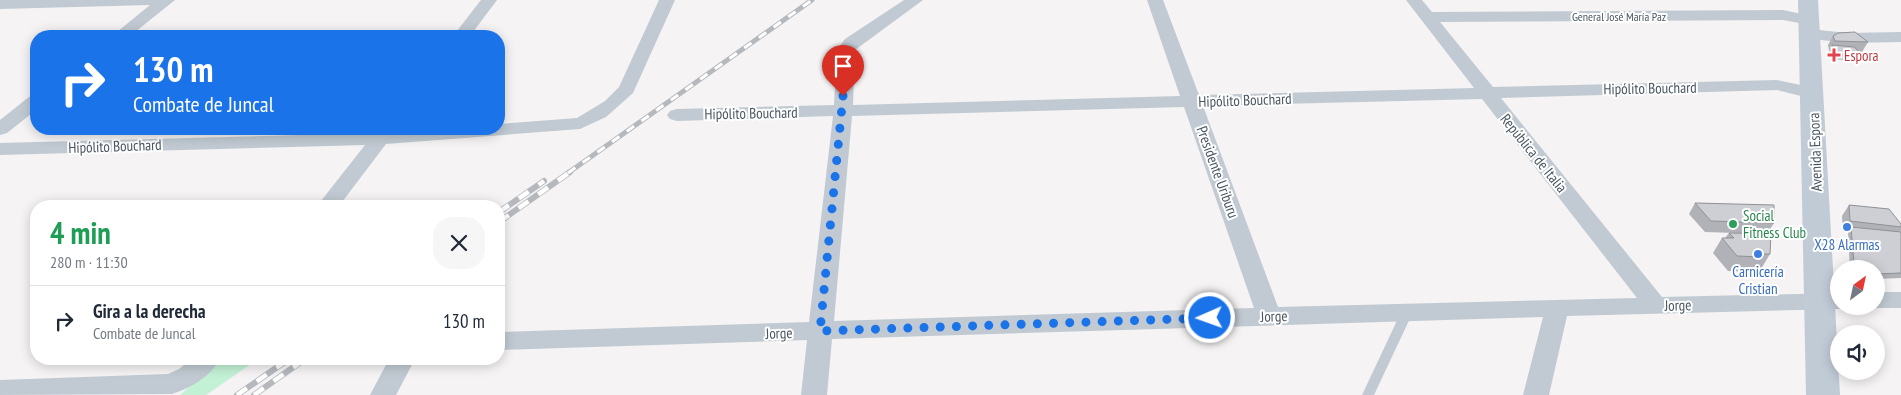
<!DOCTYPE html>
<html lang="es">
<meta charset="utf-8">
<style>
:root{--surface:#fff;--page:#f6f6f7;--text:#1f2937;--muted:#747a83;--line:#e0e1e3}
body{margin:0;font-family:"PT Sans Narrow",sans-serif;background:var(--page);color:var(--text);height:100vh;display:flex;flex-direction:column;font-size:19px;white-space:nowrap}
*{box-sizing:border-box;margin:0}
p{font-size:16px;color:var(--muted)}
.icon{flex:none;width:28px;height:28px;fill:none;stroke:currentColor;stroke-width:2;stroke-linecap:round;stroke-linejoin:round}
.map{position:relative;flex:1;overflow:hidden}
.details{position:absolute;left:30px;top:200px;width:475px;height:165px;display:flex;flex-direction:column;background:var(--surface);border-radius:20px;box-shadow:0 2px 12px #0003}
.details>*{flex:none}
.top-card{position:absolute;left:30px;top:30px;width:475px;height:105px;border-radius:20px;box-shadow:0 2px 12px #0003;background:#1a73e8;color:#fff;overflow:hidden}
.needle{width:32px;rotate:33deg}
.tools{position:absolute;left:1830px;top:260px;display:grid;gap:10px}
.tools a{display:grid;place-items:center;width:55px;height:55px;border-radius:50%;background:var(--surface);box-shadow:0 2px 12px #0003;font-size:25px}
.pin{position:absolute;display:grid;place-items:center;width:42px;height:42px;color:#fff;margin:-51px -21px;border-radius:50% 50% 50% 0;rotate:-45deg;box-shadow:0 0 5px #0007}
.pin .icon{rotate:45deg}
.me{position:absolute;width:55px;margin:-28px;rotate:268deg;stroke-linejoin:round;filter:drop-shadow(0 0 4px #0008)}
.turn{display:flex;align-items:center;gap:18px;height:105px;padding:0 20px;font-size:22px}
.turn .icon{width:65px;height:65px;stroke-width:2.5}
.turn b{display:block;font-size:35px;line-height:42px}
.round{display:grid;place-items:center;flex:none;width:52px;height:52px;border-radius:20px;background:var(--page)}
.head{display:flex;align-items:center;justify-content:space-between;height:85px;padding:0 20px}
h1{font-size:30px;font-weight:700;line-height:38px;color:#1e9e55}
ul{padding:0;list-style:none}
li{display:flex;align-items:center;gap:15px;height:70px;padding:0 20px;border-top:1px solid var(--line)}
li div{flex:1}
li b{display:block;font-size:19px}
li em{font-style:normal}
.map>svg:first-child{display:block}
.green{fill:#c3f1d5}
.lines{fill:none;stroke-linecap:round;stroke-linejoin:round}
.lane{fill:#c1cad2;fill-rule:evenodd}
.street{fill:#c1cad2;fill-rule:evenodd}
.secondary{fill:#c1cbd6;fill-rule:evenodd}
.rail-far1-casing{stroke:#b5b8bd;stroke-width:5}
.rail-casing{stroke:#b5b8bd;stroke-width:6}
.rail-far1{stroke:#fff;stroke-width:3;stroke-dasharray:9;stroke-linecap:butt}
.rail{stroke:#fff;stroke-width:4.5;stroke-dasharray:12;stroke-linecap:butt}
.wall{fill:#b0b2b7}
.building{fill:#cdcfd5;stroke:#909195}
.route{stroke:#1a73e8;stroke-width:9;stroke-dasharray:0 16.2}
.health-dot{fill:#e0444e;stroke:#fff;stroke-width:2}
.leisure-dot{fill:#2e9e5b;stroke:#fff;stroke-width:2}
.shop-dot{fill:#3f7fe0;stroke:#fff;stroke-width:2}
.labels{text-anchor:middle;dominant-baseline:central;stroke-width:4;stroke-linejoin:round;paint-order:stroke}
.far-street-label{font-size:12px;fill:#4a5661;stroke:#fff}
.health-label{font-size:15px;fill:#be3a42;stroke:#fff;text-anchor:start}
.street-label{font-size:15px;fill:#4a5661;stroke:#fff}
.leisure-label{font-size:15px;fill:#27864d;stroke:#fff;text-anchor:start}
.shop-label{font-size:15px;fill:#366cbe;stroke:#fff}
</style>
<div class="map">
<svg width="1901" height="395" viewBox="0 0 1901 395">
<rect width="100%" height="100%" fill="#f5f3f3"/>
<path class="green" d="M221 359H258L206 395H180Z"/>
<g class="lines">
<path class="lane" d="M1407 308 1411 309 1413 312 1374 395H1362L1401 312 1403 309Z"/>
<path class="street" d="M0 0H175L130 36H112L150 5 0 9Z
M481 0H497L470 36H453Z
M659 0H675L633 93 606 117 580 129 386 144 339 206H317L365 145 0 155V143L374 133 378 129H394L395 132 435 129H499V124L577 118 605 101 619 87Z
M904 0H923L855 50 853 105 1180 96 1147 0H1163L1199 95 1474 88 1406 0H1422L1432 12 1783 10 1816 17 1818 20 1816 23 1810 25 1783 20 1440 22 1493 87 1777 80 1820 89 1822 93 1820 97 1813 99 1777 90 1501 98 1662 297 1839 293V306H1848L1839 309 1567 316 1549 395H1523L1543 317 832 339 827 395H801L807 340 499 350V332L809 322 833 116 677 121 670 119 667 115 670 111 677 109 834 105 837 50 845 39ZM1482 99 1637 298 1278 307 1203 106ZM1184 107 1254 308 834 321 852 116Z
M1810 29 1847 33 1901 32V42L1847 43 1804 38 1802 34 1804 30Z
M36 95V110L7 133 0 135V120L29 97Z
M1876 292H1901V308H1876L1869 306H1876Z
M191 359H220C210 377 191 388 172 394L0 395V380L168 374 179 369Z
M389 359H415L396 395H370Z"/>
<path class="secondary" d="M1798 0H1818L1840 395H1806Z"/>
<g class="rail-far1-casing">
<path id="rail-far1" d="M568 173 812 0"/>
</g>
<g class="rail-casing">
<path id="rail" d="M499 212 544 181
M499 222 570 172
M237 395 289 359
M254 395 305 359"/>
</g>
<use href="#rail-far1" class="rail-far1"/>
<use href="#rail" class="rail"/>
</g>
<path class="wall" d="M1833 36 1868 42 1862 52H1859L1864 56 1861 61 1831 59 1828 45Z
M1695 203 1774 223 1767 234 1705 232 1689 214Z
M1849 205 1901 224V231L1900 232H1901V278L1876 279V269H1850L1848 232H1843L1842 216Z
M1729 233 1770 254 1761 269H1756L1754 272 1728 271 1713 253 1722 238H1725Z"/>
<path class="building" d="M1855 32 1868 42 1835 41 1833 36 1838 33Z
M1832 45 1854 47 1864 56 1834 54Z
M1695 203 1774 205V223L1711 221Z
M1849 205 1889 209 1901 224V227L1850 221Z
M1851 227 1901 232V273L1876 274V269H1864L1854 263Z
M1729 233 1771 234 1770 254H1762L1763 257 1737 256 1722 238H1734Z"/>
<g class="lines">
<path class="route" d="M843 96 820 331 1210 318"/>
</g>
<path class="health-dot" d="M1831.5 47.5h5v5h5v5h-5v5h-5v-5h-5v-5h5z"/>
<circle class="leisure-dot" cx="1733" cy="224" r="5"/>
<g class="shop-dot">
<circle cx="1847" cy="227" r="5"/>
<circle cx="1758" cy="254" r="5"/>
</g>
<g class="labels">
<g class="far-street-label">
<text x="1619" y="16">General José María Paz</text>
</g>
<g class="health-label">
<text x="1844" y="55">Espora</text>
</g>
<g class="street-label">
<text transform="translate(1650 88) rotate(-1)">Hipólito Bouchard</text>
<text transform="translate(1245 100) rotate(-2)">Hipólito Bouchard</text>
<text transform="translate(751 113) rotate(-1)">Hipólito Bouchard</text>
<text transform="translate(115 146) rotate(-2)">Hipólito Bouchard</text>
<text transform="translate(1815 152) rotate(-92)">Avenida Espora</text>
<text transform="translate(1534 153) rotate(51)">República de Italia</text>
<text transform="translate(1218 172) rotate(70)">Presidente Uriburu</text>
<text transform="translate(1678 305) rotate(-1)">Jorge</text>
<text transform="translate(1274 316) rotate(-2)">Jorge</text>
<text transform="translate(779 333) rotate(-2)">Jorge</text>
</g>
<g class="leisure-label">
<text x="1743" y="215">Social<tspan x="1743" dy="17">Fitness Club</tspan></text>
</g>
<g class="shop-label">
<text x="1847" y="244">X28 Alarmas</text>
<text x="1758" y="271">Carnicería<tspan x="1758" dy="17">Cristian</tspan></text>
</g>
</g>
</svg>
<div class="tools">
<a><svg class="needle" viewBox="-14 -14 28 28"><path d="M0-13l5 13h-10z" fill="#e53935"/><path d="M0 13l5-13h-10z" fill="#747a83"/></svg></a>
<a><svg class="icon" aria-label="sound" viewBox="0 0 24 24"><path d="M4 9h4l5-4v14l-5-4H4zM17 9q2 3 0 6"/></svg></a>
</div>
<div class="pin" style="left:843px;top:96px;background:#d93025"><svg class="icon" aria-label="arrive" viewBox="0 0 24 24"><path d="M6 21V4h12l-3 4 3 4H6"/></svg></div>
<svg class="me" style="left:1210px;top:318px" viewBox="-20 -20 40 40"><circle r="17" fill="#1a73e8" stroke="#fff" stroke-width="3"/><path d="M0-11L8 9 0 5-8 9z" fill="#fff"/></svg>
<div class="top-card">
<div class="turn"><svg class="icon" aria-label="right" viewBox="0 0 24 24"><path d="M7 20v-9h11M14 6l5 5-5 5"/></svg><div><b>130 m</b>Combate de Juncal</div></div>
</div>
<section class="details">
<div class="head"><div><h1>4 min</h1><p>280 m · 11:30</p></div><a class="round"><svg class="icon" aria-label="close" viewBox="0 0 24 24"><path d="M6 6l12 12M18 6L6 18"/></svg></a></div>
<ul>
<li><svg class="icon" aria-label="right" viewBox="0 0 24 24"><path d="M7 20v-9h11M14 6l5 5-5 5"/></svg><div><b>Gira a la derecha</b><p>Combate de Juncal</p></div><em>130 m</em></li>
</ul>
</section>
</div>
